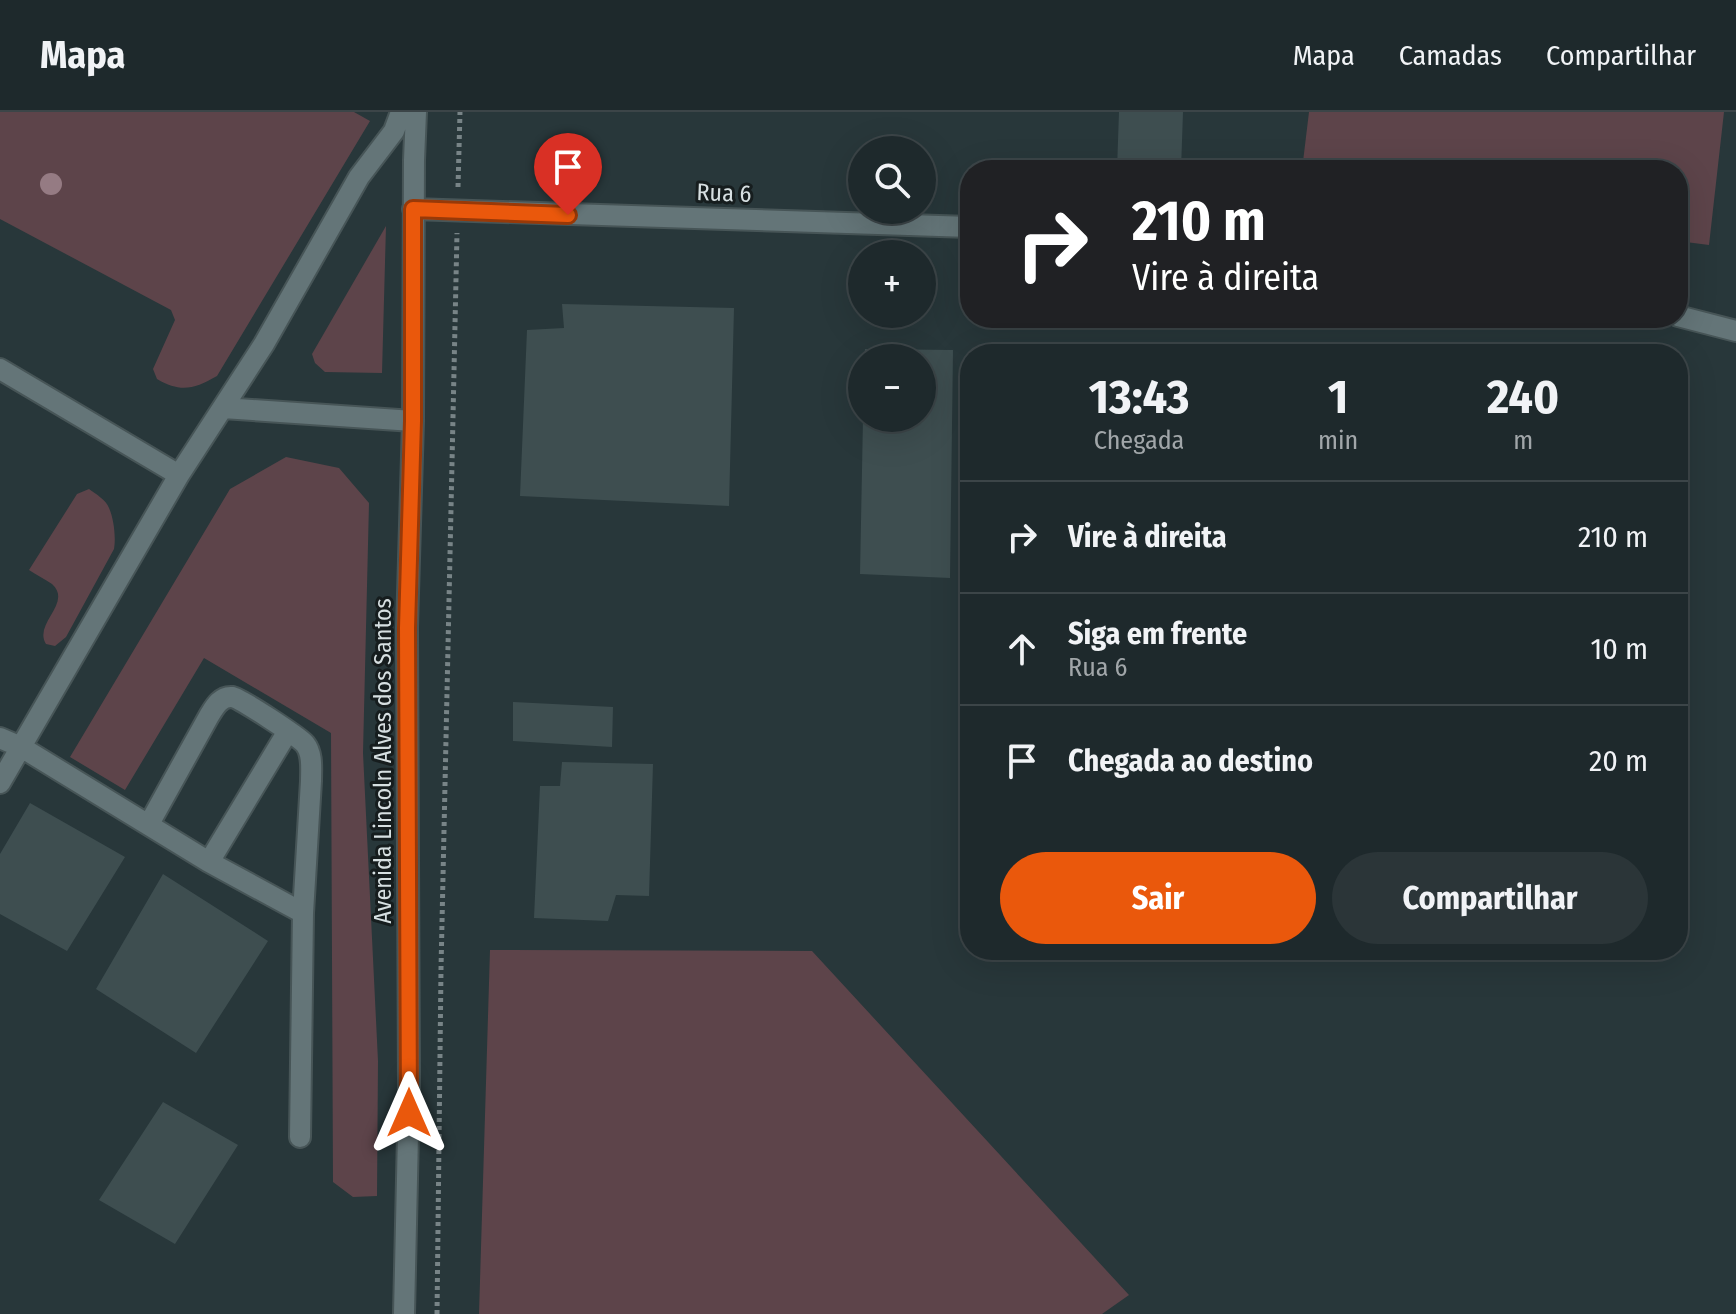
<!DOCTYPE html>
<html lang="pt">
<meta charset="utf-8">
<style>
:root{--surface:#1e292c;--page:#2b3538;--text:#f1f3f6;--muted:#a1a6a9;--line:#3c4548;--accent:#ea580c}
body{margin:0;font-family:"Fira Sans Condensed",sans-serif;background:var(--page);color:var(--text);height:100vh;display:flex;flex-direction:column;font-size:30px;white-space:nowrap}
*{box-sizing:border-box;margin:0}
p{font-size:26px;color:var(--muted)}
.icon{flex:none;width:44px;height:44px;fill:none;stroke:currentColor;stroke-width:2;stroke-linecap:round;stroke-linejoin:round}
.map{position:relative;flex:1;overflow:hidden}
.side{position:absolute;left:960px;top:232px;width:728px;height:616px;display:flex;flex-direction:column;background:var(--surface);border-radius:32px;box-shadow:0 8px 32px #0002,0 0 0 2px var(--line)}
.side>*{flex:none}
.banner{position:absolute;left:960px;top:48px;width:728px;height:168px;border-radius:32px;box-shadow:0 8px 32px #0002,0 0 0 2px var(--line);background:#202124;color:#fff;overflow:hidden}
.tools{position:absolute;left:848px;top:24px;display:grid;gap:16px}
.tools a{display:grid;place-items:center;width:88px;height:88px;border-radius:50%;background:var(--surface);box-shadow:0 8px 32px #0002,0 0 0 2px var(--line);font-size:40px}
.pin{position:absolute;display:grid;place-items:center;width:68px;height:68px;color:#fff;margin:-82px -34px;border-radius:50% 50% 50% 0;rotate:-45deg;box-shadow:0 0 8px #0007}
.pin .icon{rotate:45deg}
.me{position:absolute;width:88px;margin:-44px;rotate:0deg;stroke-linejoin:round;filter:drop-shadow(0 0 6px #0008)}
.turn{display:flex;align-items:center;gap:28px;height:168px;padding:0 40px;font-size:36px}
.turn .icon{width:104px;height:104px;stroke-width:2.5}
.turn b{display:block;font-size:56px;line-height:68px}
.eta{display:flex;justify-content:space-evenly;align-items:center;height:136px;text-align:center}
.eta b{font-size:48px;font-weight:700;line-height:56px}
.button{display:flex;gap:16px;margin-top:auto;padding:16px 40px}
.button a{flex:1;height:92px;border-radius:48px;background:var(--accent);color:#fff;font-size:32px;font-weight:700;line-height:92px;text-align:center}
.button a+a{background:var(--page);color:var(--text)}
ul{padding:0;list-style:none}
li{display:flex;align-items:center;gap:24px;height:112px;padding:0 40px;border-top:2px solid var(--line)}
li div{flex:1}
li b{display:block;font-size:30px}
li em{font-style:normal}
header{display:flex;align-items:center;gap:48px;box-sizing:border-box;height:112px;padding:0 40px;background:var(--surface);border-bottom:2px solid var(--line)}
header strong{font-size:38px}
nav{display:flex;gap:44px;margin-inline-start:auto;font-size:28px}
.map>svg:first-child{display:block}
.green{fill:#5d444a}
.building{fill:#3e4e50}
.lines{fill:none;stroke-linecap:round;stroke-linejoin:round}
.minor-casing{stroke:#475557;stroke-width:24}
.path{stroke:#788487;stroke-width:5;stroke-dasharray:4 4;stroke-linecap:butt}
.minor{stroke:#647578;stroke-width:20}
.tree{fill:#957b83}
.route-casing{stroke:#983908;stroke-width:20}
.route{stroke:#ea580c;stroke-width:14}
.labels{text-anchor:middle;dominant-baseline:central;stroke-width:6;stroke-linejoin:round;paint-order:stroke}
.street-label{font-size:24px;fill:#d6dfe1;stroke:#161d1e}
</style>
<header>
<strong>Mapa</strong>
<nav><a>Mapa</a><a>Camadas</a><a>Compartilhar</a></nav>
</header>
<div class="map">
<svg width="1736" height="1202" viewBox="0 0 1736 1202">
<rect width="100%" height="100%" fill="#28373a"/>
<path class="green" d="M0 0H354L370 9 217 264C194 277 181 281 157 267L153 257 175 208 171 198 0 107Z
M1309 0H1724L1709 133 1678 129V58H1302Z
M386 114 382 261 325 260 315 251 312 242Z
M286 345 339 356 369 391 363 641 378 949 377 1084 353 1085 333 1070 331 621 204 546 125 678 70 645 230 377Z
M89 377C96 382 106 388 109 396 114 407 116 426 114 437L66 525 55 534 46 532C33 511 73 491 52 472 45 467 36 463 29 458L77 382Z
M490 838 812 839 1129 1183 1102 1202H479Z"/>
<path class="building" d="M1119 0H1183L1181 58H1117Z
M562 192 734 196 729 394 520 384 527 218 564 216Z
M865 237 953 238 950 466 860 462 863 306H922V246H864Z
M513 590 613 595 612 635 513 629Z
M562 650 653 652 649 784 616 783 608 809 534 806 540 674H560Z
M30 691 125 745 67 839 0 802V742Z
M163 762 268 829 196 941 96 877Z
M163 990 238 1033 175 1132 99 1088Z"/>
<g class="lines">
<g class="minor-casing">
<path id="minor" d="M413 97 970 115
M1678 204 1736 219
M0 257 179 363
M223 296 413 309
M0 626 21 635 209 750 303 801
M0 671 179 363 264 232 359 65 394 19 401 0
M149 712 209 604C214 596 220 584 232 585 240 586 299 625 305 632 313 642 311 657 311 669L303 801 300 1025
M209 750 288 619
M404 1202 409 977 407 516 413 309 414 48 416 0"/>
</g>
<path class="path" d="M458 75 460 0
M437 1202 441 857 457 121"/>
<use href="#minor" class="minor"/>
</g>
<circle class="tree" cx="51" cy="72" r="11"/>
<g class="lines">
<g class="route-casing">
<path id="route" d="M409 1001 407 516 413 309V97L568 103"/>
</g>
<use href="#route" class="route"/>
</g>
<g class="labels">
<g class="street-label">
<text transform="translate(724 81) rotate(2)">Rua 6</text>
<text transform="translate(383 649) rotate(-90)">Avenida Lincoln Alves dos Santos</text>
</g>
</g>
</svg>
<div class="tools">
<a><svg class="icon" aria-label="search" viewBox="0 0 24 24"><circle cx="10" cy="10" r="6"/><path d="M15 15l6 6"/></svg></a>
<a>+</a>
<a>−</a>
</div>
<div class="pin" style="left:568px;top:103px;background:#d93025"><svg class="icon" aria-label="arrive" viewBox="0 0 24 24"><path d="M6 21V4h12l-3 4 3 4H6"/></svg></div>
<svg class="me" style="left:409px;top:1001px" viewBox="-20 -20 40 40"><path d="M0-17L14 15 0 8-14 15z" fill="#ea580c" stroke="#fff" stroke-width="4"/></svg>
<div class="banner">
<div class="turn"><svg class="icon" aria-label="right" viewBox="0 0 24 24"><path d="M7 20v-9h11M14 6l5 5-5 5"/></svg><div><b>210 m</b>Vire à direita</div></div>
</div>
<section class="side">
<div class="eta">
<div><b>13:43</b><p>Chegada</p></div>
<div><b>1</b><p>min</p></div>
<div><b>240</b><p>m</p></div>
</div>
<ul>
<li><svg class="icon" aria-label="right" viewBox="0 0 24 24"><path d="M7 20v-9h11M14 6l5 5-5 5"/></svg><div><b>Vire à direita</b></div><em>210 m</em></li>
<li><svg class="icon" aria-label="ahead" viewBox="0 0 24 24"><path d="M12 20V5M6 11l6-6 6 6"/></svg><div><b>Siga em frente</b><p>Rua 6</p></div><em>10 m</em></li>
<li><svg class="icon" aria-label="arrive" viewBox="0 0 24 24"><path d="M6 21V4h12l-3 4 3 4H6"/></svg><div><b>Chegada ao destino</b></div><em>20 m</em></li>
</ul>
<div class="button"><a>Sair</a><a>Compartilhar</a></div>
</section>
</div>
